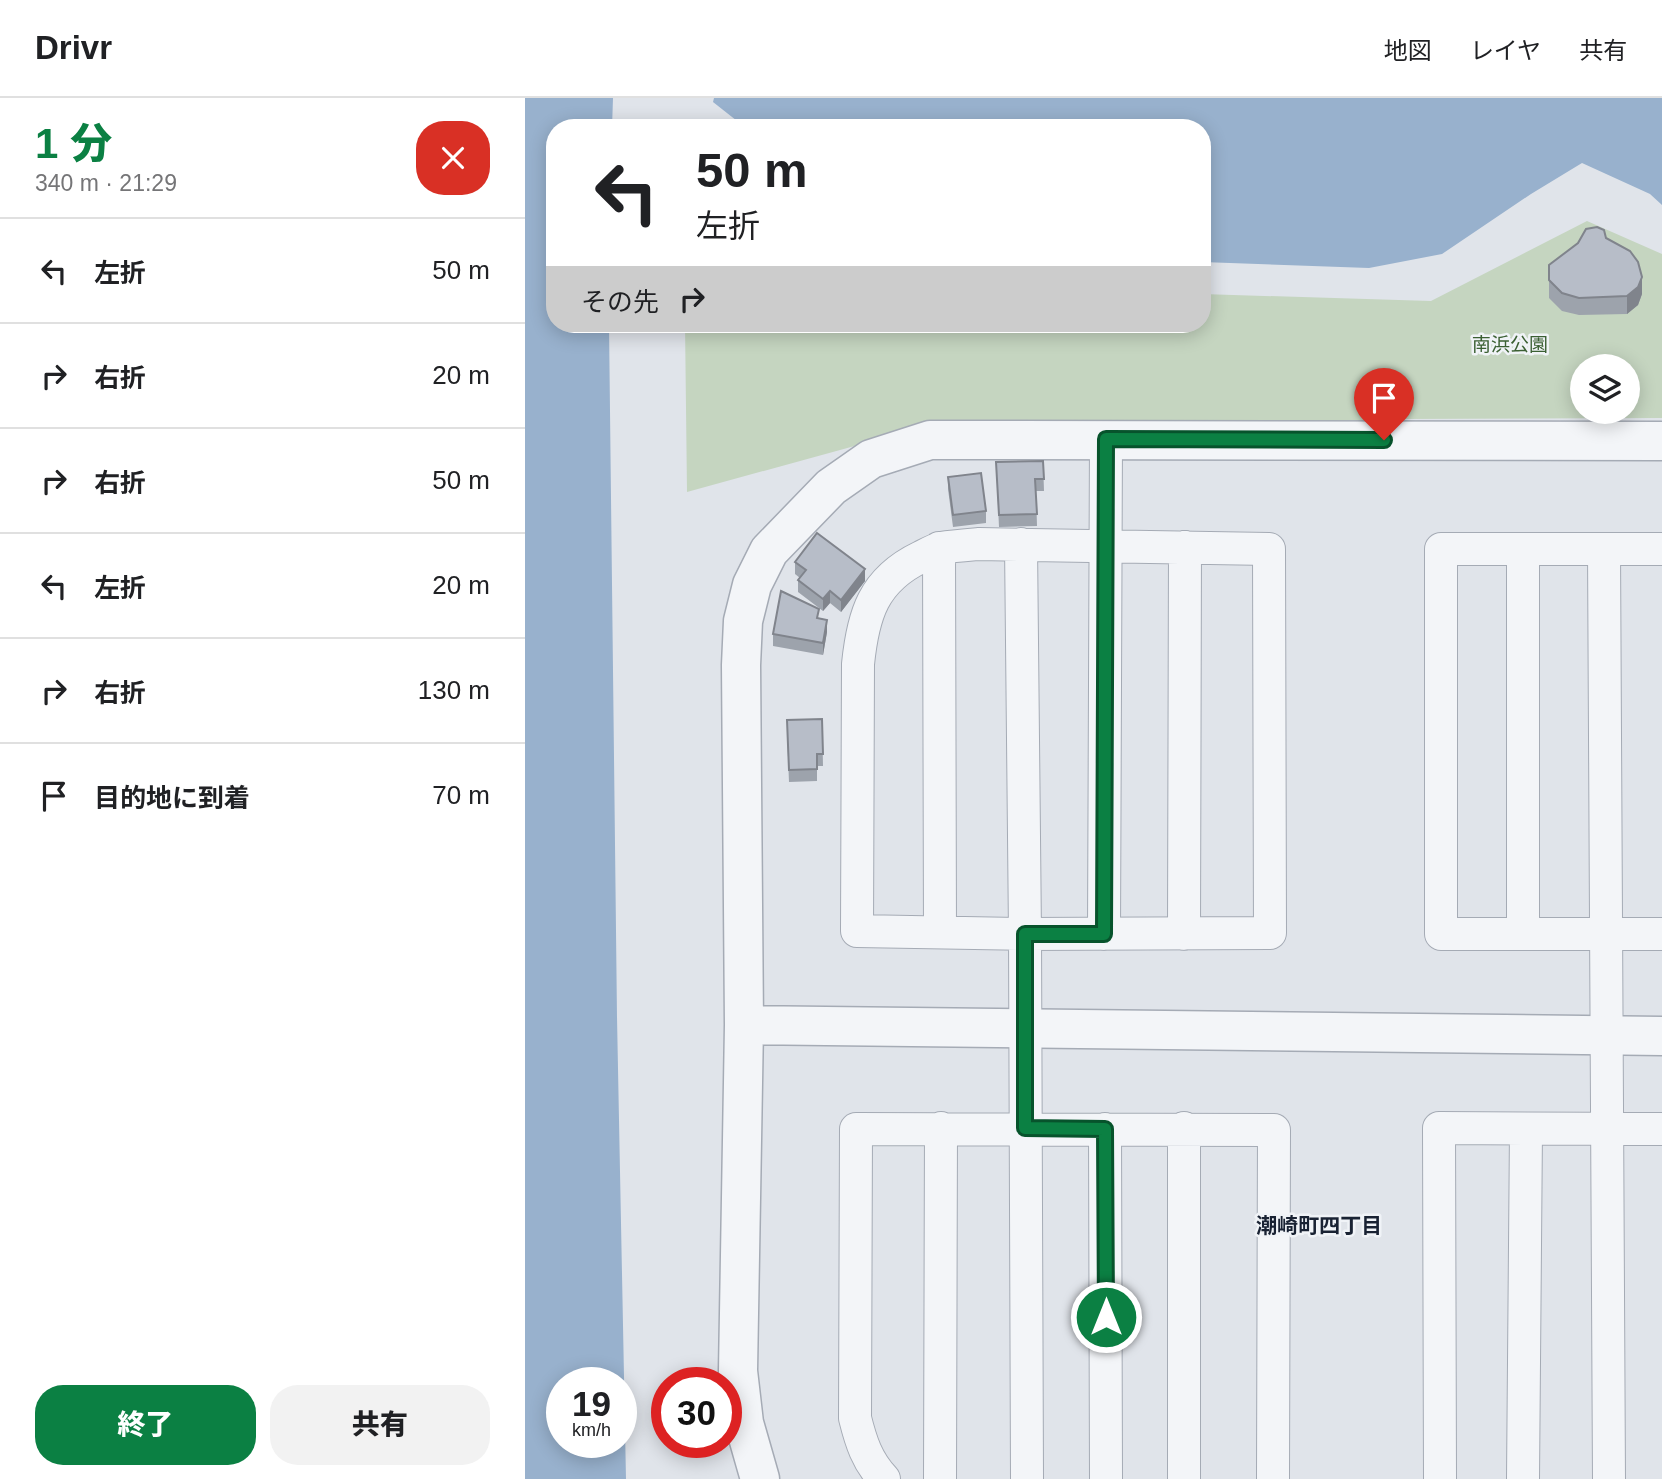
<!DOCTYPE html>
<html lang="ja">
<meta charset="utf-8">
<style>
:root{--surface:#fff;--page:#f2f2f2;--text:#202124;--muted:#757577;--line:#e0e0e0;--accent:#0b8043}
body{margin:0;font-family:Helvetica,"Noto Sans JP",sans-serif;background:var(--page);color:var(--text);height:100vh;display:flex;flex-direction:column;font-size:26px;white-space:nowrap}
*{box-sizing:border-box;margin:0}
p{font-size:23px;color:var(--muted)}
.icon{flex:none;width:38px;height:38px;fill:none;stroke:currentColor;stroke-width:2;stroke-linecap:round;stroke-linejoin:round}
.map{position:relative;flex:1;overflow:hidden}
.drawer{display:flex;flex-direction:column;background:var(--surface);width:525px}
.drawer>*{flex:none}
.hud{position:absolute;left:21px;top:21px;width:665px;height:214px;border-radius:28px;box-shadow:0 4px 18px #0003;background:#fff;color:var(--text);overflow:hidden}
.fabs{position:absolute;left:1045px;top:256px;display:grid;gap:14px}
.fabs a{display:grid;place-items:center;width:70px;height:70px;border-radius:50%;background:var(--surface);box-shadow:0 4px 18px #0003;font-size:35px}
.speed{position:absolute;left:21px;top:1269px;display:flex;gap:14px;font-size:35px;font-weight:700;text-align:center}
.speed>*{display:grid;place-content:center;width:91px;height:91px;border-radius:50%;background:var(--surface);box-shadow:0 4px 18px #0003;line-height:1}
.speed small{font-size:18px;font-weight:400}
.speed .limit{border:10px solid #d22;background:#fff;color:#111}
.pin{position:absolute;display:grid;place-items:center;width:60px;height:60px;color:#fff;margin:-72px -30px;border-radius:50% 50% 50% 0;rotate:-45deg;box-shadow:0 0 7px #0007}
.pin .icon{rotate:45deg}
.me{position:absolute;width:77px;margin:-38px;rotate:0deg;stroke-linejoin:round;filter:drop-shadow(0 0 5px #0008)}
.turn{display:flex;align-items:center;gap:24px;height:147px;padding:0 35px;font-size:32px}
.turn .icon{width:91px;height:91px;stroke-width:2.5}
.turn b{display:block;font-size:49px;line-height:60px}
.then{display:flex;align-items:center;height:66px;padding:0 35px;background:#0003;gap:14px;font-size:26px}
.round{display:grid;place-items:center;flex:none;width:74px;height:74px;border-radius:28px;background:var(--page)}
.summary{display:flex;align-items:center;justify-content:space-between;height:119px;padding:0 35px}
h1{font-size:42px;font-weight:800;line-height:52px;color:var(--accent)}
.action{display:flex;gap:14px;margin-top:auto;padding:14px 35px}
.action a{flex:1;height:80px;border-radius:28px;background:var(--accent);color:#fff;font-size:28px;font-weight:800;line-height:80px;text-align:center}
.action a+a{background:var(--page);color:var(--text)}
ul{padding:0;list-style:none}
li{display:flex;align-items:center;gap:21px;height:105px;padding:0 35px;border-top:2px solid var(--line)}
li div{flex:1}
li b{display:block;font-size:26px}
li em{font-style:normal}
header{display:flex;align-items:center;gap:42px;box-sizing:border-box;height:98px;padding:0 35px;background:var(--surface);border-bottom:2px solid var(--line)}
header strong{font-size:33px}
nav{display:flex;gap:38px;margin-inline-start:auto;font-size:24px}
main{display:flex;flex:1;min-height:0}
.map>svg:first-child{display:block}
.green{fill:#c5d5c0;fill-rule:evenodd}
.water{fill:#98b1cd;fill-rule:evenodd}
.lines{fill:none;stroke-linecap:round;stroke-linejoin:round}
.minor-casing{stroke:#a5abb5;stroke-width:34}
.tertiary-casing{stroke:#a5abb5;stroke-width:41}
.minor{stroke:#f3f5f8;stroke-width:32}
.tertiary{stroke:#f3f5f8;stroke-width:38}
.wall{fill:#9da3ac}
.shaded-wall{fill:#80848c}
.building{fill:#b7bdc8;stroke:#80848c;stroke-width:2}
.route-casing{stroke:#07532c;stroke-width:18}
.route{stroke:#0b8043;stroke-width:12}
.labels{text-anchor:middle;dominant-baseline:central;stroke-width:5;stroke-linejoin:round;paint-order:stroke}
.park-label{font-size:19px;fill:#3b6033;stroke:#f0f3f7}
.neighbourhood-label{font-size:21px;font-weight:bold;fill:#192233;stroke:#f0f3f7}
</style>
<header>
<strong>Drivr</strong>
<nav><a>地図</a><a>レイヤ</a><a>共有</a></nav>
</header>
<main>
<section class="drawer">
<div class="summary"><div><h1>1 分</h1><p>340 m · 21:29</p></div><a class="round" style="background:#d93025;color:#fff"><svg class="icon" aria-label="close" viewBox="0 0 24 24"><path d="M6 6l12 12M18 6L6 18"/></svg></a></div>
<ul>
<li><svg class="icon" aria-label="left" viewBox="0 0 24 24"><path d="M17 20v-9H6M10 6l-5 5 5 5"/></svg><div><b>左折</b></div><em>50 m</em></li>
<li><svg class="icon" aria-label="right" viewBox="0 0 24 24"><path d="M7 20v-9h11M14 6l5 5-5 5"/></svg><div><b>右折</b></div><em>20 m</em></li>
<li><svg class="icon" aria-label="right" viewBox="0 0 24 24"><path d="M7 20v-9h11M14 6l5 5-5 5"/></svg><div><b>右折</b></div><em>50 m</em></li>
<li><svg class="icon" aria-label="left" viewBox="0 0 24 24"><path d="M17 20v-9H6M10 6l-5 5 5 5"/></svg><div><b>左折</b></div><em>20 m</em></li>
<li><svg class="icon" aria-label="right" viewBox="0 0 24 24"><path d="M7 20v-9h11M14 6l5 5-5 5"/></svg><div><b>右折</b></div><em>130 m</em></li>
<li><svg class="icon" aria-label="arrive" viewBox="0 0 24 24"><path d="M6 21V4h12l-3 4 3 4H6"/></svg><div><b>目的地に到着</b></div><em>70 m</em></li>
</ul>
<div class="action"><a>終了</a><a>共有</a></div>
</section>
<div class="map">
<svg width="1137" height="1381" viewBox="0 0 1137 1381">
<rect width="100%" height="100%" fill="#e0e4ea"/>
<path class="green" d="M1062 123 1137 156V320L881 321 384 333 162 394 160 226H677V196L906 203ZM1057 268H1102V313H1057Z"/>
<path class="water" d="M0 0H88L87 30H30V226H84L92 919 101 1381H0ZM37 1284H96V1344H37Z
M189 0H1137V107L1125 96 1057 65 1006 96 917 156 844 170 677 164V30H221L188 4Z"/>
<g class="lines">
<g class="minor-casing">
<path id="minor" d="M454 446 744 451 745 835 500 836 332 833 333 566C338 517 348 482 396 459 402 456 409 452 416 450 428 448 442 447 454 446Z
M496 446 500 836 502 1381
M414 450 415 834
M998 451V836
M1079 451 1084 1381
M1137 451H916V836H1137
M579 836 581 341
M659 836 660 449
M580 1031 581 1381
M359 1381C342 1363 336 1344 330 1320L331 1031 749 1032 748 1381
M415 1381 416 1030
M659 1381V1030
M915 1381 914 1030 1137 1031
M998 1381 1001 1031"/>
</g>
<g class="tertiary-casing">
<path id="tertiary" d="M219 927 1137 938
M235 1381 219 1325 213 1273 219 927 216 567 218 523 227 487 244 453 306 389 346 361 405 342 1137 343"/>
</g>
<use href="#minor" class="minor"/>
<use href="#tertiary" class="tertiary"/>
</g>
<path class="wall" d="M1081 140 1117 196 1113 207 1102 216 1054 217 1037 213 1024 200V167L1053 145Z
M518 363 519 393H511L512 428 474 429 471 364Z
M423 379 461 413V425L428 429 423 391Z
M270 464 340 483 316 514 305 505 298 513 273 494V482L275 480 270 476Z
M294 520 302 534 298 557 248 548V536Z
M297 621 298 668H292V683L264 684 262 634Z"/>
<path class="shaded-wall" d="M1117 179V196L1113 207 1102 216V198Z
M340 471V483L316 514V502Z
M305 493V505L298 513V501Z
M302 522V534L298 557V545Z"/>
<path class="building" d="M1072 129 1079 132 1081 140 1105 153 1113 164 1117 179 1113 189 1102 198 1054 200 1037 195 1024 182V167L1053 145 1061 131Z
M518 363 519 381H510L512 416 474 417 471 364Z
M456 375 461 413 428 417 423 379Z
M292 435 340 471 316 502 305 493 298 501 273 482 281 472 270 464Z
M256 493 294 511 292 520 302 522 298 545 248 536Z
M297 621 298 656H292V671L264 672 262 622Z"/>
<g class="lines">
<g class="route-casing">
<path id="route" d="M581 1219 580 1031 500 1030V836H579L581 341 859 342"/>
</g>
<use href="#route" class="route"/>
</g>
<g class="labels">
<g class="park-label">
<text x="985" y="246">南浜公園</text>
</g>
<g class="neighbourhood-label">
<text x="794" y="1127">潮崎町四丁目</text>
</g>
</g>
</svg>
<div class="fabs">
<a><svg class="icon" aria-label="layers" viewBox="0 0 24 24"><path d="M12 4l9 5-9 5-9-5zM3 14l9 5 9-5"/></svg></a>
</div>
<div class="speed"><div>19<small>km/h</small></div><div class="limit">30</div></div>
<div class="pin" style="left:859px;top:342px;background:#d93025"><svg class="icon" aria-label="arrive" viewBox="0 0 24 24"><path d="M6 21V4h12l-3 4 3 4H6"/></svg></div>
<svg class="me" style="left:581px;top:1219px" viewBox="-20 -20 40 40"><circle r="17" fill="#0b8043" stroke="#fff" stroke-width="3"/><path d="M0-11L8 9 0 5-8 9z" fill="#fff"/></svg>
<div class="hud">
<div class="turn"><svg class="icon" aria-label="left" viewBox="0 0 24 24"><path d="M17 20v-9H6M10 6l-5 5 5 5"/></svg><div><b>50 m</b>左折</div></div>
<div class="then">その先<svg class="icon" aria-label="right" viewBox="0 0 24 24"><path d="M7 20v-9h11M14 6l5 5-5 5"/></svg></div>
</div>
</div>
</main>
